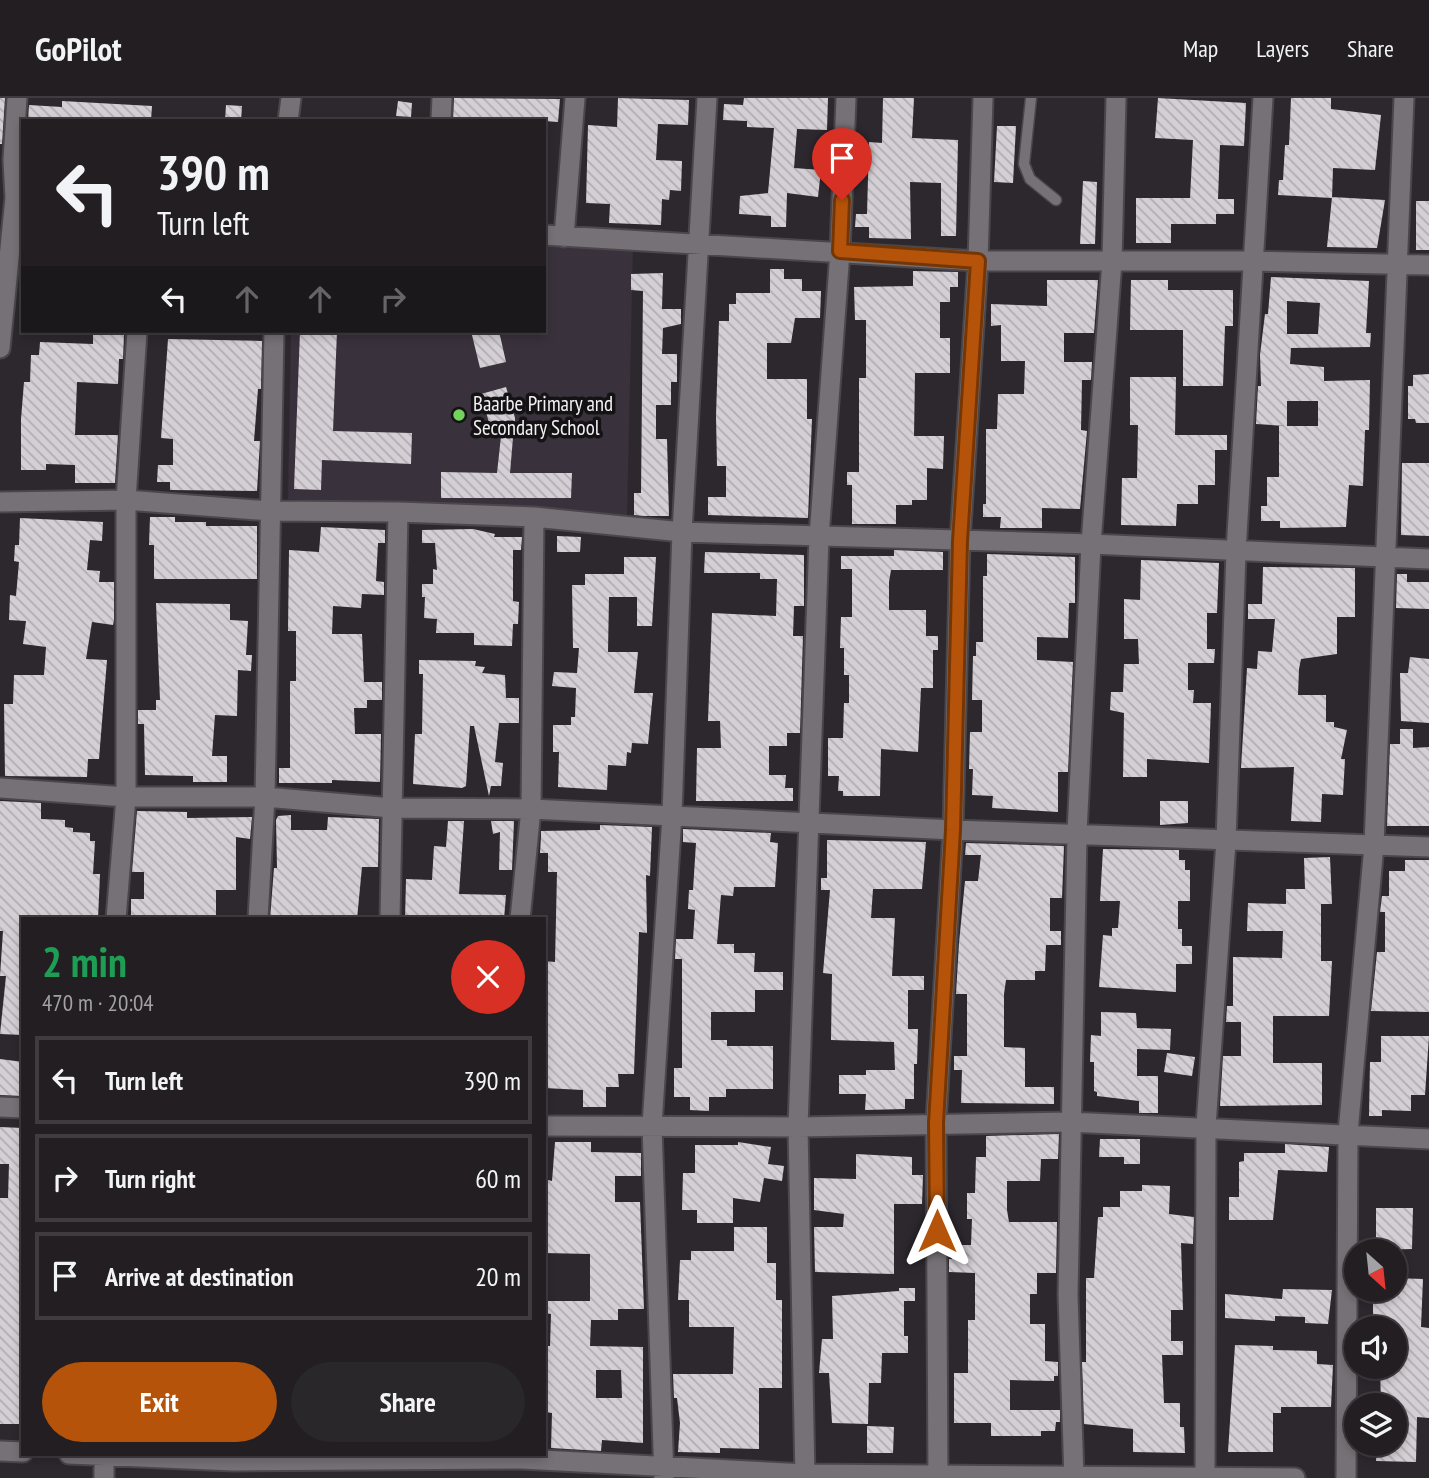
<!DOCTYPE html>
<meta charset="utf-8">
<style>
:root{--surface:#221e22;--page:#2a272a;--text:#f1f3f6;--muted:#a2a2a5;--line:#3f3c40;--accent:#b45309}
body{margin:0;font-family:"PT Sans Narrow",sans-serif;background:var(--page);color:var(--text);height:100vh;display:flex;flex-direction:column;font-size:26px;white-space:nowrap}
*{box-sizing:border-box;margin:0}
p{font-size:23px;color:var(--muted)}
.icon{flex:none;width:38px;height:38px;fill:none;stroke:currentColor;stroke-width:2;stroke-linecap:round;stroke-linejoin:round}
.map{position:relative;flex:1;overflow:hidden}
.side{position:absolute;left:21px;top:819px;width:525px;height:539px;display:flex;flex-direction:column;background:var(--surface);border-radius:0px;box-shadow:0 4px 10px #0003,0 0 0 2px var(--line)}
.side>*{flex:none}
.banner{position:absolute;left:21px;top:21px;width:525px;height:214px;border-radius:0px;box-shadow:0 4px 10px #0003,0 0 0 2px var(--line);background:#221e22;color:var(--text);overflow:hidden}
.needle{width:46px;rotate:153deg}
.buttons{position:absolute;left:1344px;top:1141px;display:grid;gap:14px}
.buttons a{display:grid;place-items:center;width:63px;height:63px;border-radius:50%;background:var(--surface);box-shadow:0 4px 10px #0003,0 0 0 2px var(--line);font-size:35px}
.pin{position:absolute;display:grid;place-items:center;width:60px;height:60px;color:#fff;margin:-72px -30px;border-radius:50% 50% 50% 0;rotate:-45deg;box-shadow:0 0 7px #0007}
.pin .icon{rotate:45deg}
.me{position:absolute;width:77px;margin:-38px;rotate:0deg;stroke-linejoin:round;filter:drop-shadow(0 0 5px #0008)}
.turn{display:flex;align-items:center;gap:24px;height:147px;padding:0 21px;font-size:32px}
.turn .icon{width:91px;height:91px;stroke-width:2.5}
.turn b{display:block;font-size:49px;line-height:60px}
.lanes{display:flex;align-items:center;height:66px;padding:0 21px;background:#0003;justify-content:center;gap:35px;direction:ltr}
.lanes .off{opacity:.35}
.round{display:grid;place-items:center;flex:none;width:74px;height:74px;border-radius:37px;background:var(--page)}
.headline{display:flex;align-items:center;justify-content:space-between;height:119px;padding:0 21px}
h1{font-size:42px;font-weight:800;line-height:52px;color:#1e9e55}
.action{display:flex;gap:14px;margin-top:auto;padding:14px 21px}
.action a{flex:1;height:80px;border-radius:42px;background:var(--accent);color:#fff;font-size:28px;font-weight:800;line-height:80px;text-align:center}
.action a+a{background:var(--page);color:var(--text)}
ul{padding:0;list-style:none}
li{display:flex;align-items:center;gap:21px;height:88px;margin:0 14px 10px;padding:0 7px;border:4px solid var(--line);border-radius:0px}
li div{flex:1}
li b{display:block;font-size:26px}
li em{font-style:normal}
header{display:flex;align-items:center;gap:42px;box-sizing:border-box;height:98px;padding:0 35px;background:var(--surface);border-bottom:2px solid var(--line)}
header strong{font-size:33px}
nav{display:flex;gap:38px;margin-inline-start:auto;font-size:24px}
.map>svg:first-child{display:block}
.built{fill:#39313b}
.building{fill:url(#building-back-hatch);fill-rule:evenodd}
.lines{fill:none;stroke-linecap:round;stroke-linejoin:round}
.service-casing{stroke:#4a474b;stroke-width:13}
.minor-casing{stroke:#4a474b;stroke-width:23}
.service{stroke:#767077;stroke-width:10}
.minor{stroke:#767077;stroke-width:19}
.route-casing{stroke:#753606;stroke-width:18}
.route{stroke:#b45309;stroke-width:12}
.poi-dot{fill:#72d25d;stroke:#141214;stroke-width:2.5}
.labels{text-anchor:middle;dominant-baseline:central;stroke-width:7;stroke-linejoin:round;paint-order:stroke}
.poi-label{font-size:21px;fill:#f3f0f3;stroke:#141214;text-anchor:start}
</style>
<header>
<strong>GoPilot</strong>
<nav><a>Map</a><a>Layers</a><a>Share</a></nav>
</header>
<div class="map">
<svg width="1429" height="1380" viewBox="0 0 1429 1380">
<defs>
<pattern id="building-back-hatch" width="6" height="6" patternUnits="userSpaceOnUse" patternTransform="scale(1.75)"><rect width="6" height="6" fill="#d4ced5"/><path d="M-1 5l2 2M0 0l6 6M5-1l2 2" fill="none" stroke="#b1acb2"/></pattern>
</defs>
<rect width="100%" height="100%" fill="#2d282e"/>
<path class="built" d="M544 147 633 150 627 419 288 401 291 233H544Z"/>
<path class="building" d="M0 0H5L2 46H0Z
M454 0 560 1 558 24 502 20 453 23Z
M618 0 689 2 688 27 658 26 656 62 682 63 681 93 670 92 669 102 662 101 661 127 609 125 610 106 586 105 588 27 617 29Z
M744 0H828L827 32 797 31 794 70 821 72 818 99 787 95 786 129H771V118L739 116 740 98 768 95 774 30 747 29V23L723 22 724 6 743 7Z
M883 0H914L912 40 958 42 956 138H941V85L910 84 911 141 869 140V129H855L856 116H867L869 44 882 45Z
M1158 0 1246 5 1244 48 1220 47 1218 101H1234V116H1216V126H1171V145H1136V100H1190L1193 42 1155 40Z
M1291 0H1331V11L1381 17 1375 72 1333 70 1332 100 1278 97 1279 82H1283L1285 47H1289Z
M62 3 152 8 151 23H28L29 7 62 9Z
M398 3 412 5 411 19 396 18Z
M226 7 242 8 241 23H225Z
M997 28H1016L1013 85 994 84Z
M1083 83 1097 84 1095 146H1080Z
M1332 99 1385 102 1377 150 1327 149Z
M1416 103H1429V152H1416Z
M770 171H784V181H802V193H821L820 220H795L791 245H767V281H807V321H812L808 420 708 417V399H726V368H717L716 318 719 223H729V206H736V195H770Z
M913 173 958 174V189H950V204H940V240H950V275H915L914 338H944L943 371 927 370V402H912V407H896V426H852V387H847V374H859V280H866V222H855L854 189 913 188Z
M663 175 662 211H681V226L663 230 662 256H677V284H671V307H656V341H667L669 418H644L634 417V395H641L643 193 631 192V176Z
M1271 179 1369 183 1366 235H1371L1370 249 1291 250 1290 266 1324 269V283L1370 282 1369 332H1365L1363 388 1349 387 1346 429 1280 430V423H1261V408H1267V379H1279V328H1285L1256 326 1258 288H1261L1260 257 1265 216H1268ZM1287 203 1320 205 1318 236H1287ZM1287 303H1318V328H1287Z
M1047 182H1098L1094 235H1064V264H1092L1091 282H1082L1081 332 1087 333 1080 411 1042 410V430H1000L1001 419H983V406H986V331H997L998 296H1024L1025 263H1001V227L991 228V206L1047 208Z
M1131 182H1168V192H1233V228H1225L1223 288H1183V232H1130Z
M300 233H337L333 333 412 335 411 366 322 362 321 392 294 391Z
M471 233H499L506 264 480 270Z
M93 235 124 237 123 261H119L118 286 77 284 75 337H118L115 385H75V367L46 366V372H21V321L24 284H30L31 257H39L40 244 93 246Z
M168 241 262 243 261 291H258L254 343H260L257 393 170 392V384H157L158 367H173V341L161 340Z
M1429 276V325H1416L1415 321H1408V288H1413V277Z
M1130 279H1176L1175 337H1227V352H1215V387H1198V406H1177L1176 428 1121 427 1122 380H1137L1138 327H1130Z
M506 289 515 320V325L508 327 514 328 510 375H572L571 400H441V374L497 375 502 329 491 332 481 296Z
M1402 365H1429V438L1401 437Z
M150 419H175V424H206V428H257V481H154V447H149Z
M20 420 103 424 102 443 90 442 87 472 100 473 99 484H114V522L113 527 92 524 86 561 107 562 99 661H88L87 679 5 678 4 606H13L14 577H44L46 549 23 546 26 523 9 522 10 497 16 498 19 464 14 463 15 447H19Z
M321 429 385 432V445H378L376 483 384 484V497L362 496 361 510 333 508 332 536H362L364 584H382V602H367V610H354L355 636H381L380 684 332 682V685H279V670H290V583H296V533H288L289 452 319 454Z
M473 431 495 436 494 439H522L521 452H513V503L519 504 518 526H513L512 548 474 547V535H436L437 521 424 520 425 499H422V486H433V471L437 472 435 445H422V432Z
M557 438 581 439 580 454H557Z
M894 452 943 454V472H891L889 484V512H926V538H938V552H933V590H921L918 654 881 651 880 698H843V693H838L839 678H828V640H843L844 605H849V577H844V550H840L841 519H852V471H841V458H894Z
M705 454 804 457V508H794L793 538H803L800 635H787V648H769V677H786L785 690H793V703H696L697 650H721L720 623H708L712 515 776 518 777 481H760V475H704Z
M987 456 1075 459V505H1069L1068 540 1037 539V562L1073 564 1068 674H1058V714L992 710 993 698 972 697 973 671H969L970 634H982V602H972L973 558H976V544H983V478H987Z
M624 459H656L652 528H637V499H609L608 554H638L634 595H653L648 646 632 645 631 655 627 654 626 668 608 667 607 692 558 689 559 654H553V627H571V619H575L576 590 552 588 554 574 577 575 579 550H573L572 487H585V476H624Z
M1141 462 1219 465 1217 515H1207V551H1215L1214 565H1188V592H1194L1193 605H1211L1209 665 1147 661V679H1123L1124 615 1110 612 1111 594H1123L1124 566H1139L1138 541H1124V501L1140 502Z
M1263 469 1355 470V519H1337V556L1301 561 1299 571 1298 597H1326V624H1334V629L1347 632 1341 661H1345L1343 697 1322 696 1321 724 1291 723 1294 669 1241 670 1247 570 1257 571 1258 553 1272 554 1275 521H1248V506H1262Z
M1397 476H1407V484H1429V511L1396 510Z
M156 505 230 506V522L248 523 246 557H252L251 573 238 572 237 618 215 617 212 658H227V684H193V678L145 677 144 626H138V612H156V602H160Z
M1410 559 1429 561V625L1401 623 1400 575H1408Z
M419 562 476 563 475 568 485 569 482 575 505 577 506 600H519V625H499L495 664 503 665 501 688H491L489 698 474 628H470L466 688 462 690 413 686 415 636H422L423 576H419Z
M1400 631H1413V650L1429 649V728H1387L1390 646H1400Z
M0 703 41 705V721L65 722V729L73 730V734L90 735V743H95L93 776H100L98 821H23V937L0 936 6 878H0L3 833H0Z
M1160 703H1188V725L1160 727Z
M137 713 187 714V720L252 719 250 741 236 739V792H216V821H131V801H144V774H132Z
M291 717V732H327L328 719 379 721 378 769H362L357 821H270L274 770H277L276 722 278 718Z
M448 723H464L459 796 506 797 504 821H405L406 781 432 782 434 748 446 749Z
M491 723H514L512 772H499L500 734 493 736Z
M600 727 652 729 650 778 646 777 647 835 639 834 634 976H618L619 989H606V1009H583V992L544 990V863L555 864 557 774H548V755H540L541 739V733L600 732Z
M683 731 771 735 770 744 778 745 775 789H734L733 798 721 797 717 846H734V855H755L754 874H783V892H755V914H711V942H727V948H773V991H726V999H709V1013L690 1012V999H674V970H682V861H675L676 841H693L695 812 688 811 689 792H693L696 745 683 744Z
M827 742 926 744 922 791H873L871 820H895L892 878H924V892H908V931H918L917 966H914V1001H905V1011L865 1012 866 996H839V977H866V972H895L894 944 831 942 832 876 823 875 830 792H821V780H827Z
M966 745 1064 748 1062 800H1050V833H1061V847H1046L1045 873H1035V882H1006L1004 896V949L1025 950V989H1054V1006L961 1005 962 972H954V958H967V896H956L959 845 965 783H978L981 757H965Z
M1103 751 1179 752V762H1185V772H1190V803H1178V831H1182V848H1192V866H1176V894L1099 889 1103 837 1112 838V830H1118L1120 803H1100Z
M1330 759 1332 806H1321V863H1332L1329 918H1273V965H1322V1007L1220 1008 1223 958H1241V924H1226L1227 908H1233V859L1282 860 1283 833H1247L1248 805 1286 806V791H1305L1304 760Z
M1405 762H1429V914L1371 913 1377 854H1385V814H1380L1382 798H1389V773H1405Z
M1101 914 1136 915 1137 930 1171 931 1170 952 1137 951V978H1158V1015H1139V1003L1097 998V994L1094 993V964H1090L1091 937 1101 938Z
M1381 938H1429L1425 997H1411V1013L1382 1012V1018H1369L1370 964H1381Z
M1167 955 1195 959 1192 978 1164 974Z
M0 961 23 964V998L0 997Z
M0 1029 23 1030V1326H0V1100H8L9 1066H0Z
M1059 1036 1058 1061H1041L1040 1083H1007V1112L1009 1124H1057L1056 1175H1037V1196H1030V1226H1045V1263L1058 1264V1278H1054V1283L1010 1282V1312H1060V1324H1056L1055 1333H1041V1338H991V1325H954V1275H968V1222H975V1175L949 1174V1161H952L953 1147H971L972 1121H967V1095H975L976 1059H986V1038Z
M1100 1041H1140V1066H1124V1059H1099Z
M555 1044H591V1054L641 1055V1078H615V1104H640L644 1211H618V1222H591L590 1248 643 1249V1345L602 1342 601 1353 551 1350 552 1315 544 1314V1248H550L551 1216 545 1215V1203H590V1156L544 1155V1116L548 1082 552 1083ZM596 1272H621L622 1300H596Z
M738 1044 771 1049 768 1066 784 1068 782 1083 764 1080 760 1104 733 1100V1125H697V1112H682L683 1075H695V1047H738Z
M1285 1046 1329 1049 1327 1074 1278 1072 1273 1122H1229V1099H1239V1064L1244 1063V1055H1285Z
M856 1056 912 1059V1077H923L922 1106H894V1176L815 1174 814 1129H843L844 1116 814 1112V1080L856 1081Z
M1142 1087 1170 1088 1169 1116 1194 1119 1193 1146 1181 1145 1183 1212H1171V1243H1183V1257H1162L1164 1305H1180V1329H1184L1185 1355 1133 1354V1331L1084 1326 1082 1264H1086V1180H1094L1098 1119H1103V1109H1120V1093H1142Z
M1376 1110H1413L1412 1151 1376 1152Z
M734 1129H767V1165H776V1202H782V1290H759V1351L720 1350V1355L678 1354 680 1325 677 1300H674L673 1276H733L734 1229H689V1202H678L680 1162H691V1153H734Z
M1395 1180 1423 1181 1421 1229 1429 1230V1320L1417 1319 1416 1364 1376 1363 1377 1346H1395V1307H1381L1380 1269H1395V1230H1373V1192H1395Z
M899 1190H915V1203H904V1238H908V1255H882L881 1285H869L868 1326 832 1325 829 1275H819L822 1241H833L832 1198 899 1193Z
M1283 1191 1332 1192 1328 1226 1305 1225V1219L1275 1218V1223L1225 1220V1196L1282 1201Z
M1235 1247 1273 1248V1252L1317 1253V1266L1333 1267 1331 1309H1281V1315H1273V1354H1228Z
M867 1328 894 1329 893 1355H867Z"/>
<g class="lines">
<g class="service-casing">
<path id="service" d="M1031 0 1024 66 1030 81 1056 102"/>
</g>
<g class="minor-casing">
<path id="minor" d="M288 23 291 0
M441 23 442 0
M544 137 978 163H1253L1429 167
M564 139 575 0
M0 250 15 100 13 62 17 0
M0 404 126 402 270 413 398 414 534 419 682 434 1091 446 1429 461
M0 690 126 699H265L392 710 531 711 953 732 1429 749
M116 821 126 699V402L137 233
M258 821 265 699 274 233
M390 821 398 414
M520 821 531 711 534 419
M0 1009 23 1010
M544 1028 798 1029 1069 1024 1429 1041
M0 1353 23 1354
M69 1356 234 1363 522 1361 806 1376 1295 1380
M104 1380V1356
M664 1380 652 1028 672 717 682 434 707 0
M805 1380 798 1029 819 439 840 153 846 0
M938 1380 936 1025 953 732 960 443 978 163 983 0
M1074 1380 1068 1197 1077 735 1091 446 1112 163 1116 0
M1205 1380 1206 1028 1226 743 1236 454 1263 0
M1346 1380 1348 1035 1374 747 1404 0"/>
</g>
<use href="#service" class="service"/>
<use href="#minor" class="minor"/>
</g>
<g class="lines">
<g class="route-casing">
<path id="route" d="M842 102 840 153 978 163 960 443 953 732 936 1025 937 1133"/>
</g>
<use href="#route" class="route"/>
</g>
<circle class="poi-dot" cx="459" cy="317" r="7"/>
<g class="labels">
<g class="poi-label">
<text x="473" y="305">Baarbe Primary and<tspan x="473" dy="24">Secondary School</tspan></text>
</g>
</g>
</svg>
<div class="buttons">
<a><svg class="needle" viewBox="-14 -14 28 28"><path d="M0-13l5 13h-10z" fill="#e53935"/><path d="M0 13l5-13h-10z" fill="#a2a2a5"/></svg></a>
<a><svg class="icon" aria-label="sound" viewBox="0 0 24 24"><path d="M4 9h4l5-4v14l-5-4H4zM17 9q2 3 0 6"/></svg></a>
<a><svg class="icon" aria-label="layers" viewBox="0 0 24 24"><path d="M12 4l9 5-9 5-9-5zM3 14l9 5 9-5"/></svg></a>
</div>
<div class="pin" style="left:842px;top:102px;background:#d93025"><svg class="icon" aria-label="arrive" viewBox="0 0 24 24"><path d="M6 21V4h12l-3 4 3 4H6"/></svg></div>
<svg class="me" style="left:937px;top:1133px" viewBox="-20 -20 40 40"><path d="M0-17L14 15 0 8-14 15z" fill="#b45309" stroke="#fff" stroke-width="4"/></svg>
<div class="banner">
<div class="turn"><svg class="icon" aria-label="left" viewBox="0 0 24 24"><path d="M17 20v-9H6M10 6l-5 5 5 5"/></svg><div><b>390 m</b>Turn left</div></div>
<div class="lanes"><svg class="icon" aria-label="left" viewBox="0 0 24 24"><path d="M17 20v-9H6M10 6l-5 5 5 5"/></svg><svg class="icon off" aria-label="ahead" viewBox="0 0 24 24"><path d="M12 20V5M6 11l6-6 6 6"/></svg><svg class="icon off" aria-label="ahead" viewBox="0 0 24 24"><path d="M12 20V5M6 11l6-6 6 6"/></svg><svg class="icon off" aria-label="right" viewBox="0 0 24 24"><path d="M7 20v-9h11M14 6l5 5-5 5"/></svg></div>
</div>
<section class="side">
<div class="headline"><div><h1>2 min</h1><p>470 m · 20:04</p></div><a class="round" style="background:#d93025;color:#fff"><svg class="icon" aria-label="close" viewBox="0 0 24 24"><path d="M6 6l12 12M18 6L6 18"/></svg></a></div>
<ul>
<li><svg class="icon" aria-label="left" viewBox="0 0 24 24"><path d="M17 20v-9H6M10 6l-5 5 5 5"/></svg><div><b>Turn left</b></div><em>390 m</em></li>
<li><svg class="icon" aria-label="right" viewBox="0 0 24 24"><path d="M7 20v-9h11M14 6l5 5-5 5"/></svg><div><b>Turn right</b></div><em>60 m</em></li>
<li><svg class="icon" aria-label="arrive" viewBox="0 0 24 24"><path d="M6 21V4h12l-3 4 3 4H6"/></svg><div><b>Arrive at destination</b></div><em>20 m</em></li>
</ul>
<div class="action"><a>Exit</a><a>Share</a></div>
</section>
</div>
